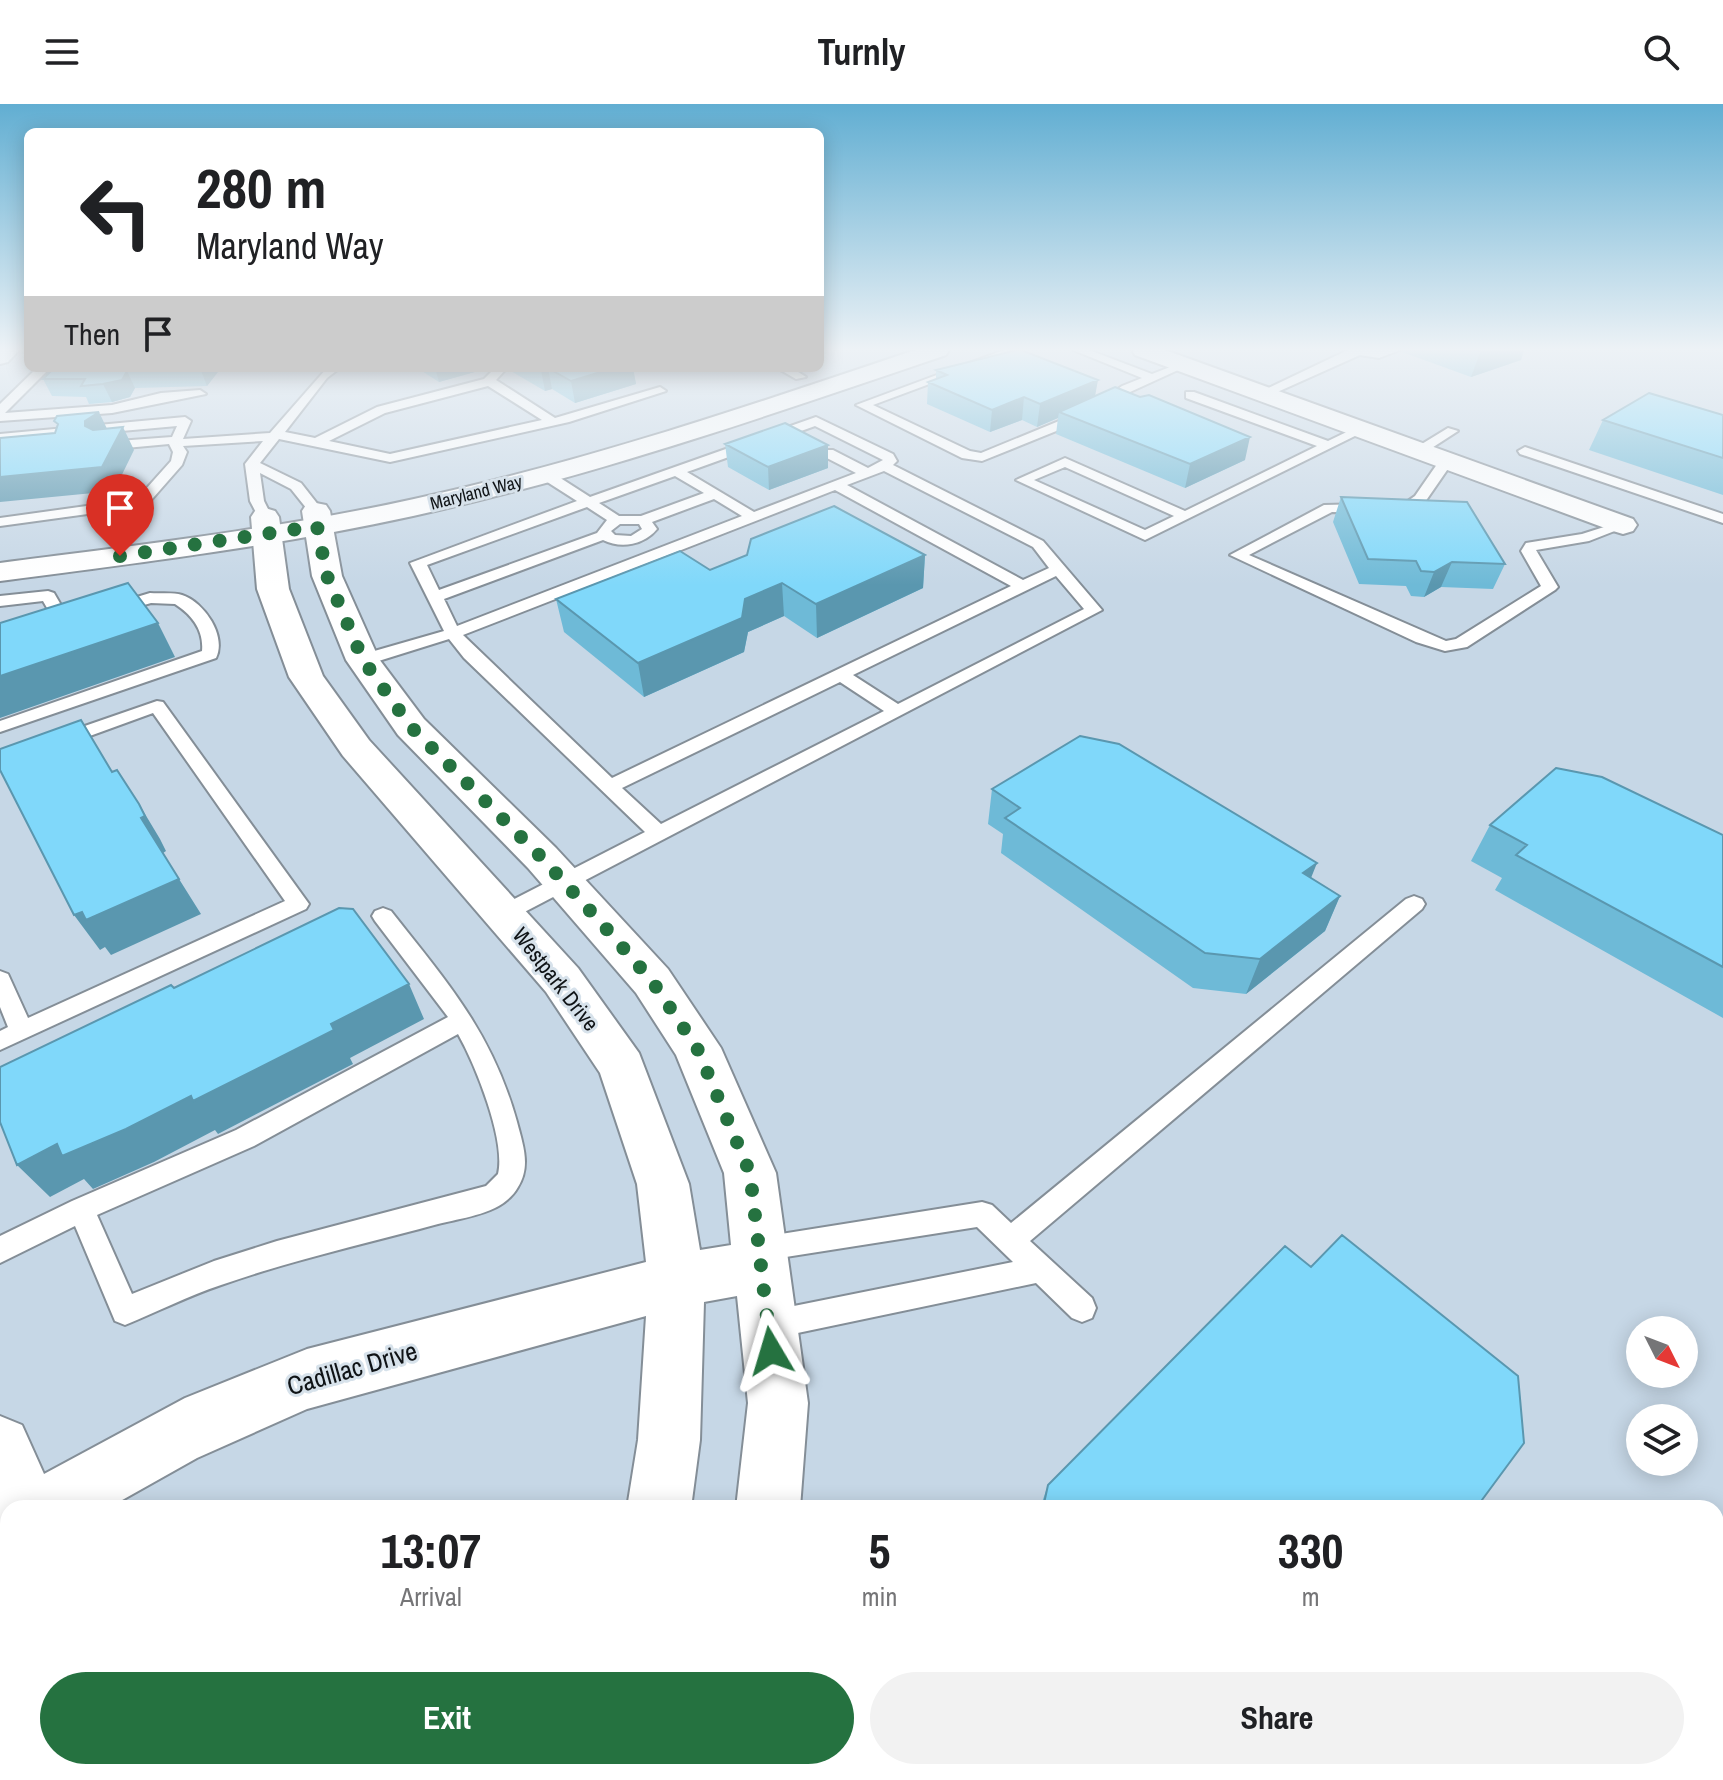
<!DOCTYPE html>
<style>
:root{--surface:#fff;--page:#f2f2f2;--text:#202124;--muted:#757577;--accent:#257240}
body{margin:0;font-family:"Archivo Narrow",sans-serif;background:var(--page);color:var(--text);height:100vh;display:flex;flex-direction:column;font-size:30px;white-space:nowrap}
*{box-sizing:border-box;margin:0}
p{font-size:26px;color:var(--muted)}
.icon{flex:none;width:44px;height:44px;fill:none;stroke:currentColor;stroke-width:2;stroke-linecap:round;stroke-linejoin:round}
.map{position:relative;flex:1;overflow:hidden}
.panel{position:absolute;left:0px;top:1396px;width:1724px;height:280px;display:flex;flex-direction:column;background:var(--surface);border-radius:24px 24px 0 0;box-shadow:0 4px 20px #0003}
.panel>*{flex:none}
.banner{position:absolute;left:24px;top:24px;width:800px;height:244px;border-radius:12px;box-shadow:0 4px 20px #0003;background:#fff;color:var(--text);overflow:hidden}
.needle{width:52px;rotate:132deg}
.buttons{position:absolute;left:1626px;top:1212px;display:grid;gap:16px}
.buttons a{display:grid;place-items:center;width:72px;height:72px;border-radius:50%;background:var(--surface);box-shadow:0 4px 20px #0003;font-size:40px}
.pin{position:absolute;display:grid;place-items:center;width:68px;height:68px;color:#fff;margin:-82px -34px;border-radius:50% 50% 50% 0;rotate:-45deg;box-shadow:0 0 8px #0007}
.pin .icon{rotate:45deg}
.me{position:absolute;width:88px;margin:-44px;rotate:353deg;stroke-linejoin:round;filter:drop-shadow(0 0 6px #0008)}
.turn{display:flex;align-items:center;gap:28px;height:168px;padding:0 40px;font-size:36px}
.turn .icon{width:104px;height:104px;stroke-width:2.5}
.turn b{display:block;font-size:56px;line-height:68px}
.then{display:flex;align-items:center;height:76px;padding:0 40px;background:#0003;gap:16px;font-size:30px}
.eta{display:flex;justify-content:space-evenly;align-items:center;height:136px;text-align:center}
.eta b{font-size:48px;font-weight:700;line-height:56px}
.cta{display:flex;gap:16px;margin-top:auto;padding:16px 40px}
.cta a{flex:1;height:92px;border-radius:48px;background:var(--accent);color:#fff;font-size:32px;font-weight:700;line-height:92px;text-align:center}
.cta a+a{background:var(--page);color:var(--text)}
header{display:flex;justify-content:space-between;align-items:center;height:104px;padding:0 40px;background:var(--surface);font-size:36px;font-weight:700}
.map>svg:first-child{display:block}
.built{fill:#c6d7e6;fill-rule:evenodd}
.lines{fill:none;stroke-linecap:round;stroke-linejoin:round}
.lane-casing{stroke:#848e97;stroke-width:4}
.street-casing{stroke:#848e97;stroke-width:4}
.secondary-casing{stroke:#848e97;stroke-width:4}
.lane{fill:#fff;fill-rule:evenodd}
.street{fill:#fff;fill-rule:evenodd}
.secondary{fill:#fff;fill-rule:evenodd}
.wall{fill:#6ebad7}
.shaded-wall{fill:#5a97af}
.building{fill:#80d8fa;stroke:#5a97af;stroke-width:2}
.route{stroke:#257240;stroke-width:14;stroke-dasharray:0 25.2}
.labels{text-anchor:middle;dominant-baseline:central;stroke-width:6;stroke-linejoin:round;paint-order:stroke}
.far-street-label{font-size:18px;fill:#0f1316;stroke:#d7e2eb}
.street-label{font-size:22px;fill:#0f1316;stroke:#d7e2eb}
.near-street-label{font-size:26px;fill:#0f1316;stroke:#d7e2eb}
</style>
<header><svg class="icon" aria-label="menu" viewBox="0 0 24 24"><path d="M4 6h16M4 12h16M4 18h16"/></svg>Turnly<svg class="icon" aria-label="search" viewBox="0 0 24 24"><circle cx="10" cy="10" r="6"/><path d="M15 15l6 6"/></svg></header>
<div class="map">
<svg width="1723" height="1676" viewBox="0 0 1723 1676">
<rect width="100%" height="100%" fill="#d7e2eb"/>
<path class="built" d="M0 246H28V264H820V246H1723V1676H0ZM1640 1226H1684V1270H1640ZM1640 1314H1684V1358H1640ZM8 1404H1716V1668H8Z"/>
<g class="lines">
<g class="lane-casing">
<path id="lane" d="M1004 246H1021L873 301 970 347 981 349 1093 303 1122 282 1142 274 1073 246H1089L1152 270 1183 258 1189 261 1130 288 1101 309 982 357 962 354 856 301Z
M1348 246H1400L1379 254 1360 251 1266 293 1256 290Z
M37 264H50L5 309 112 301 161 289 200 286 206 290 112 309 0 317V300Z
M327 264H340L327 274 285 328 315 334 377 303 484 275 495 264H507L496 276 555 314 660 283 666 287 569 318 390 358 279 335 260 359 301 379 323 407 316 411 311 410 291 385 260 369 264 397 272 413 265 417 260 416 250 397 245 360 263 337 183 342 187 348 182 361 146 402 0 422V414L137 395 171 357 173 348 169 340 104 346 98 342 104 338 172 333 177 322 0 338V330L185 313 191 317 183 335 270 329ZM488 282 542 316 390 350 329 337 385 309Z
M777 264H792L806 273 796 275Z
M1186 288H1194L1328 337 1357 323 1367 326 1145 436 1016 376 1065 354 1185 407 1317 342 1186 294ZM1065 363 1174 412 1145 426 1034 376Z
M816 313 893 350 897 357 893 361 1043 437 1102 506 513 814H497L494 809 497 804 645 728 464 554 449 535 369 560H357L355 556 357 552 444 527 410 459 577 397 541 374V368H551L590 393ZM815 322 883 356 868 364 833 346H823V352L856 369 754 408 687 368ZM884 367 1033 443 1049 464 1023 476 847 381ZM675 372 704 389 641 412H619L599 399ZM835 386 1011 482 612 674 463 531ZM714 395 742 412 457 522 444 495 603 436C621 445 644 441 657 425L652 418ZM587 403 607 416 597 429 439 486 427 461ZM620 420H639L642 425 631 432 615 431 611 427ZM1056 472 1084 505 898 600 853 571ZM840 578 884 607 661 720 622 684Z
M1448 324 1458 327 1424 349 1412 346Z
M1525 343 1723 410V419L1520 350 1518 347Z
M1442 353 1454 356 1425 398 1414 406 1394 409 1332 408 1249 451 1446 537 1456 535 1541 482 1521 447 1526 439 1582 430 1623 417 1630 421 1589 437 1536 446 1558 483 1555 486 1467 543 1445 547 1416 538 1230 451 1324 401 1405 399 1415 392Z
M48 487 54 489 72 520 70 523H58L43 497 0 502V492Z
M150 489C160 490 173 488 182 491 204 498 227 532 216 554L0 628V617L202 547C204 526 192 511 175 500L151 499 113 510 105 505 107 502Z
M157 597 163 598 309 800 306 805 0 946V927L8 923 0 903V867L8 870 28 914 285 797 153 609 65 641 59 643 50 637 53 633Z
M1414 792 1422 795 1425 800 1422 805 1030 1137 1092 1194 1096 1204 1092 1214 1082 1218 1072 1214 1036 1179 769 1235 759 1231 755 1221 759 1211 769 1207 1013 1158 977 1123 760 1157 750 1153 746 1144 750 1135 982 1098 992 1101 1011 1119 1406 795Z
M383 804 391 807C447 878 492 928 517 1018 523 1041 531 1062 518 1083 503 1110 465 1113 438 1120 365 1140 292 1156 221 1181 188 1192 157 1208 125 1221L115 1217 75 1122 0 1159V1132L72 1097 236 1026 448 913 375 817 372 812 375 807ZM458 930C475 960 506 1036 498 1070L486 1082 277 1137 214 1157 132 1190 97 1111 254 1042Z
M46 1668H84L85 1676H47Z
M138 1668H264L268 1676H134Z
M438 1668H476L474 1676H436Z"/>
</g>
<g class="street-casing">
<path id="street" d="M0 246H19L8 258 0 260Z
M1132 246H1165L1633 415 1637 421 1633 427 1623 430 1613 427 1135 251Z
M316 399 326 401 330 407 342 472 379 555 424 615 556 744 668 865 721 944 776 1069 808 1299 800 1404H736L748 1299 737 1192 704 1198 700 1336 691 1404H627L638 1336 646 1212 307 1305 197 1354 108 1404H8V1466L0 1469V1312L22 1321 44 1370 185 1294 307 1245 646 1158 637 1080 600 969 546 888 343 652 289 573 257 485 251 413 255 407 265 404 275 407 279 413 289 485 323 572 369 636 578 864 639 949 689 1080 700 1146 731 1141 724 1069 676 951 636 889 528 764 398 631 346 556 312 472 302 407 306 401Z
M588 1668H662L661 1676H587Z
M712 1668H786V1676H712Z"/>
</g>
<g class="secondary-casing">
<path id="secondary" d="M915 246H949L946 251C770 311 594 372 413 412 277 442 138 459 0 477V459C138 441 278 425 414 395 584 358 750 302 915 246Z"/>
</g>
<use href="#lane" class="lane"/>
<use href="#street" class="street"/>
<use href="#secondary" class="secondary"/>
</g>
<path class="wall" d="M1402 246H1524L1521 256 1471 273 1402 248Z
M54 264H221L207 282 135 284 130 293 112 298 89 300 86 293 52 292 43 275Z
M417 264H489L439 278Z
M508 264H633L636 280 575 299 552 285 545 287 509 266Z
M936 266 1095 292 1245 356 1185 384 1056 330 1058 314 1037 323 1022 316 990 328 927 300 928 278 936 275Z
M1723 311V391L1589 346 1603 316Z
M725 340 828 364 769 386 728 363Z
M1341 393 1505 460 1493 485 1441 483 1424 493 1411 492 1406 482 1359 480 1333 418Z
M925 451 923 484 817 534 784 512 748 528 744 548 644 593 564 528 556 495 710 466Z
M992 685 1311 774 1340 792 1325 827 1246 890 1193 884 1001 749 1003 730 988 720Z
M1490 721 1723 731V914L1495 786 1502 774 1471 757Z
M1048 1381 1476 1404H1040Z
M1189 1668H1212L1199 1676H1195Z"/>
<path class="shaded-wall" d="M1481 246H1524L1521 256 1471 273Z
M200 264H221L207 282Z
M435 264H489L439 278Z
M548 264 552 285 545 287 541 266Z
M614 264H633L636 280 575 299 571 277Z
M127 267 135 284 130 293 112 298 103 280Z
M1098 276 1094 298 1059 308 1058 314 1037 323 1040 300Z
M1024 293 1022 316 990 328 992 306Z
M99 308 110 331 96 340 85 322V317Z
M123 323 134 346 114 387 0 398V373Z
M1250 333 1245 356 1185 384 1190 360Z
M828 341V364L769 386 768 363Z
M925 451 923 484 817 534 816 500Z
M1452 458 1441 483 1424 493 1434 468Z
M782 479 784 512 748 528 744 548 644 593 638 559 745 495Z
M158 519 175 553 0 614V572Z
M139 700 160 735 166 747 163 749 141 714Z
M1317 759 1303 794V769Z
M179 775 201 810 111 851 105 843 100 846 74 811Z
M1340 792 1325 827 1246 890 1260 855Z
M409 880 424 915 350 954 353 960 218 1030 215 1026 154 1058 93 1085 84 1075 50 1093 17 1061 57 1040 331 920Z"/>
<path class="building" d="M1017 246H1021L1098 276 1040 300 1024 293 992 306 928 278 947 271 936 266Z
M54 264H200L127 267 122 276 103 280 81 282 85 275H43Z
M548 264H614L571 277Z
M1115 283 1140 293 1149 291 1250 333 1190 360 1059 308Z
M1649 289 1723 311V354L1603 316Z
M99 308 85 317V322L93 326 123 323 102 363 0 373V334L55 329 58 320 54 317 57 312Z
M785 319 828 341 768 363 725 340Z
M1341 393 1467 398 1505 460 1452 458 1434 468 1421 467 1416 457 1368 455Z
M834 402 925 451 816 500 782 479 745 495 742 514 638 559 556 495 680 447 710 466 747 451 751 435Z
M128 479 158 519 0 572V519Z
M81 616 112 668 117 666 139 700 145 712 141 714 179 775 86 816 82 808 74 811 0 666V645Z
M1080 632 1119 640 1317 759 1303 769 1340 792 1260 855 1205 849 1005 714 1020 704 992 685Z
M1556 664 1602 673 1723 731V863L1516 751 1527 741 1490 721Z
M339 804 353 805 409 880 331 920 334 926 193 997 191 992 126 1025 62 1052 57 1040 17 1061 0 1018V963L171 881 174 884Z
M1342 1131 1518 1272 1524 1339 1476 1404H1043L1048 1381 1285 1142 1311 1163Z"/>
<linearGradient id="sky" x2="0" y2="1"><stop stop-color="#61aed2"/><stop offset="0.51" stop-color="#edf2f6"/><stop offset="1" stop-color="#edf2f6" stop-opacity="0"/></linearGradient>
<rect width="1723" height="481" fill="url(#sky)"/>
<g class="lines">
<path class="route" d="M120 452 317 422 327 472 363 556 411 623 542 754 603 821 652 877 697 944 750 1069 771 1247"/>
</g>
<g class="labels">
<g class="far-street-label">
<text transform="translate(476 388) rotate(-14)">Maryland Way</text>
</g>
<g class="street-label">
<text transform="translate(556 875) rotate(52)">Westpark Drive</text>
</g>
<g class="near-street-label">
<text transform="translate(352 1264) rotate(-16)">Cadillac Drive</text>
</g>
</g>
</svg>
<div class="buttons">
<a><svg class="needle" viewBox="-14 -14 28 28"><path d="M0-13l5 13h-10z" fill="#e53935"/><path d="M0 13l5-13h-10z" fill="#757577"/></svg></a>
<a><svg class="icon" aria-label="layers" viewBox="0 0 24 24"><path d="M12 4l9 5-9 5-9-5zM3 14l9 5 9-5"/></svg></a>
</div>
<div class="pin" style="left:120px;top:452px;background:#d93025"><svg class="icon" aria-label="arrive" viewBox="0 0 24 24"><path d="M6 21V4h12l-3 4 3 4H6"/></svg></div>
<svg class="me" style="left:771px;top:1247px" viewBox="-20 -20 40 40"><path d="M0-17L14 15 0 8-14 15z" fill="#257240" stroke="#fff" stroke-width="4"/></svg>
<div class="banner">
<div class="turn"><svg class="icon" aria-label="left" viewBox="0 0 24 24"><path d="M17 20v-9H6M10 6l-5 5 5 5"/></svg><div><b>280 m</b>Maryland Way</div></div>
<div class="then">Then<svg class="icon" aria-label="arrive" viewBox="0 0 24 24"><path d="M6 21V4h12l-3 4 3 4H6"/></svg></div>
</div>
<section class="panel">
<div class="eta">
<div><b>13:07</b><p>Arrival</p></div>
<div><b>5</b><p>min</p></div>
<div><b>330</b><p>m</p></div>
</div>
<div class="cta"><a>Exit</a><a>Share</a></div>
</section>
</div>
